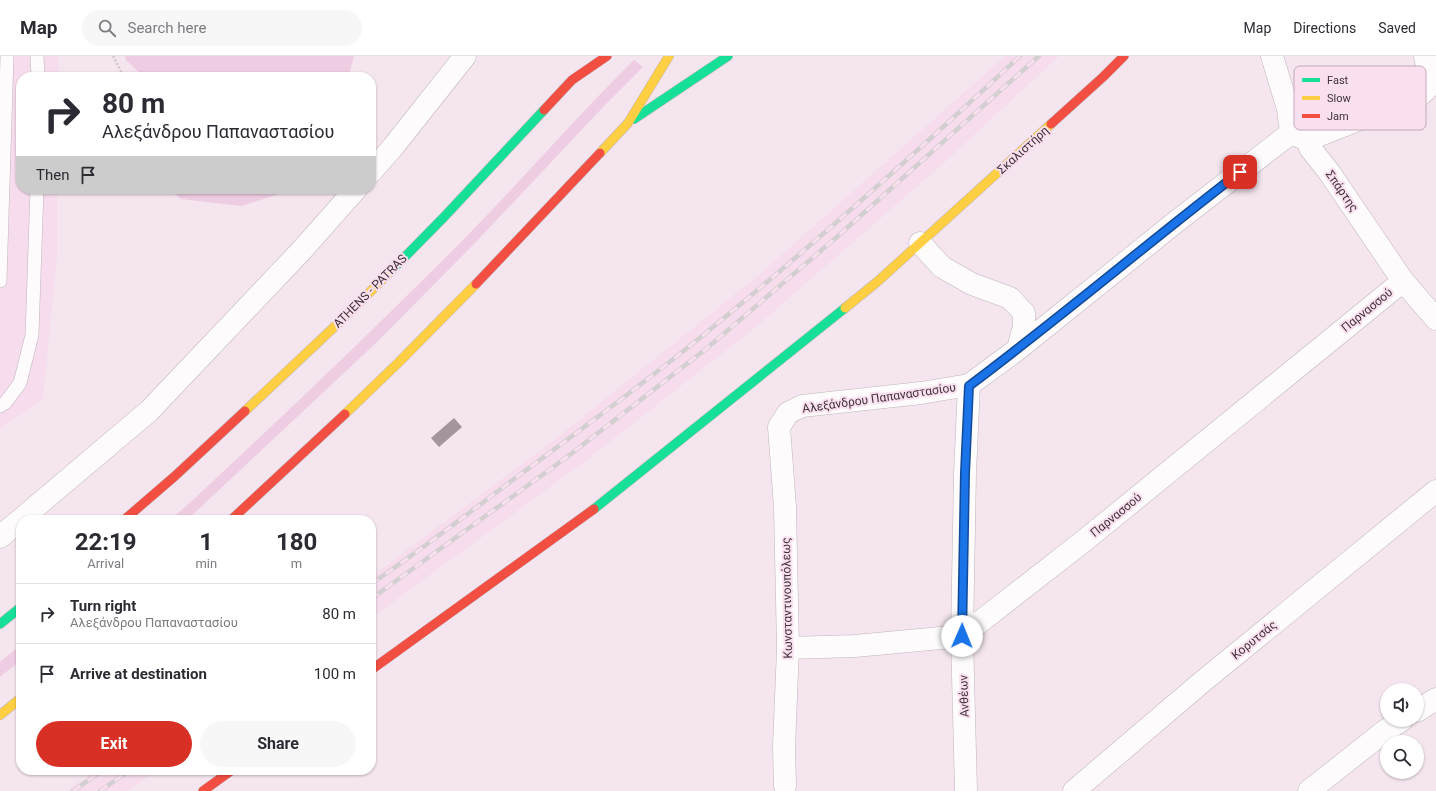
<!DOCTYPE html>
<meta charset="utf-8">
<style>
:root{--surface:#fff;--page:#f7f7f7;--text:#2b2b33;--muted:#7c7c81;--line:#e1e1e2;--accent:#d93025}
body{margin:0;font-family:Roboto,sans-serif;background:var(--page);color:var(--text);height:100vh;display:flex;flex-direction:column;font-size:15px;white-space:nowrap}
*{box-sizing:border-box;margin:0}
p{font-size:13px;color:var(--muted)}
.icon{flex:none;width:22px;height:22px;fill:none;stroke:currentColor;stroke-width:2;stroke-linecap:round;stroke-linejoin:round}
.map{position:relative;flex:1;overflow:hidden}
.details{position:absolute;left:16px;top:459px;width:360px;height:260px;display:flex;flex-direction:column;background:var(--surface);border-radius:16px;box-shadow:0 1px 3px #0004}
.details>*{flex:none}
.top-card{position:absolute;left:16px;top:16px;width:360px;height:122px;border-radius:16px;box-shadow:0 1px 3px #0004;background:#fff;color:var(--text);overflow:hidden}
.fabs{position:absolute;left:1380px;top:627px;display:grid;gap:8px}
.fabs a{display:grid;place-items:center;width:44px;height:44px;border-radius:50%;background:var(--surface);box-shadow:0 1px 3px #0004;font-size:20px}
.pin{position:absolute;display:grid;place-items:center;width:34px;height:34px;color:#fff;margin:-17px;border-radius:8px;box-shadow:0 2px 6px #0006}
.me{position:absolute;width:44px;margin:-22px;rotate:1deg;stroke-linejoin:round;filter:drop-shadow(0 0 3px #0008)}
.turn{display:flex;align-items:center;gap:14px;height:84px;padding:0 20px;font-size:18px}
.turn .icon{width:52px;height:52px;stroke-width:2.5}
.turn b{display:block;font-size:28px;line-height:34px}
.then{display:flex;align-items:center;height:38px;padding:0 20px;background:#0003;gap:8px;font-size:15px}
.eta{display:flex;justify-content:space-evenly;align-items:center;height:68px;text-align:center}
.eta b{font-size:24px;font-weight:700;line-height:28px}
.action{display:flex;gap:8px;margin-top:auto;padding:8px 20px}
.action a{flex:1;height:46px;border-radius:24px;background:var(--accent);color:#fff;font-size:16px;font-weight:700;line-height:46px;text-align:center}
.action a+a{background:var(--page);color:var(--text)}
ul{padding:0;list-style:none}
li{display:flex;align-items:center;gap:12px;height:60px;padding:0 20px;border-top:1px solid var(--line)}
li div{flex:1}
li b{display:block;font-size:15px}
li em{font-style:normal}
header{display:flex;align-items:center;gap:24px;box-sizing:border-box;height:56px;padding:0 20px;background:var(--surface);border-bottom:1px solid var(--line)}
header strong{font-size:19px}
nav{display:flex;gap:22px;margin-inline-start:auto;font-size:14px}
.search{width:280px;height:36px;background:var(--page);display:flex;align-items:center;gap:10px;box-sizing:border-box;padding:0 14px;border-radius:22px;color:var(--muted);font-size:15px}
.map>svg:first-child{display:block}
.built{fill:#f6dcec}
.green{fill:#eecce1}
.building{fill:#a4949e}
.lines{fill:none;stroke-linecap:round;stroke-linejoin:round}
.lane-casing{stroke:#c0b5bb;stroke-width:14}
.street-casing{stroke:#c0b5bb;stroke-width:23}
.fast-casing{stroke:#c0b5bb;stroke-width:10}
.slow-casing{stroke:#c0b5bb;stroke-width:10}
.jam-casing{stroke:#c0b5bb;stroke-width:10}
.path{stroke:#cfcacd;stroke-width:2.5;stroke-dasharray:2 2;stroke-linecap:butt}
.lane{stroke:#fdfbfc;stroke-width:13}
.street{stroke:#fdfbfc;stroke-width:22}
.fast{stroke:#16e098;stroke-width:9}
.slow{stroke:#ffcf43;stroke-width:9}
.jam{stroke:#f24e42;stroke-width:9}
.rail-casing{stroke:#d3cfd1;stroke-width:4.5}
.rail{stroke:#fadfef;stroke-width:3;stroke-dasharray:9;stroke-linecap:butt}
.route-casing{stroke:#114b97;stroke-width:10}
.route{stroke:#1a73e8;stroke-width:7}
.labels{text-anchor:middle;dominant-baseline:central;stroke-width:4;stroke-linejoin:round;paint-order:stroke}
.street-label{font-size:12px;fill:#3d3239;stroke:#fadfef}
.key{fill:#fadfef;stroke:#c1abb8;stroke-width:1}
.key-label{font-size:11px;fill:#3d3239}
</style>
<header>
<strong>Map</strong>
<div class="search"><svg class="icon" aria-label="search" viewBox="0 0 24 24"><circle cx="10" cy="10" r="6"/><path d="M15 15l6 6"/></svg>Search here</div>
<nav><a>Map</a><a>Directions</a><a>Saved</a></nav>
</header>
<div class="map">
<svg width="1436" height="735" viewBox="0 0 1436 735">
<rect width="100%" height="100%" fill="#f4e5ee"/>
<path class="built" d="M0 0H58L59 10V21H21V133H57V199L43 343 0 373Z
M1005 0H1059L947 104 758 269 588 403 371 562V521L553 385 760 218Z
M97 714H157L128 735H67Z"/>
<path class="green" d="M125 0H354L350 15V21H144L126 4Z
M634 4 643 11 605 49 473 189 378 285 187 464H170L194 443C285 358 376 272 464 183 522 124 575 62 634 4Z
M169 133H289L286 136 241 150 181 143Z
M21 589V604L0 621V606Z"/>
<path class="building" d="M454 362 462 371 439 391 431 382Z"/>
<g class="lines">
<g class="lane-casing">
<path id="lane" d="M37 0 38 21
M0 225 7 0
M0 350 5 347 20 327 32 279 37 133"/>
</g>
<g class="street-casing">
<path id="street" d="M1272 0 1288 53 1291 77 1307 84 1310 92 1329 116 1403 225 1436 263
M1307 84 1419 40 1431 29 1425 0
M371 116 393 91 465 0
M920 187 942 211 972 228 1010 242 1024 257V270L1018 293
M0 481 149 355 301 195 356 133
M788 592 855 590 962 580 1085 484 1403 225
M1417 655 1436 643
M785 730 784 691 788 592 785 451 779 371 788 357 802 350 921 337 969 329 1018 293 1177 165 1291 77
M966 735 962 580 965 417 969 329
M1074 735 1202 626 1436 435
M1309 735 1385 675 1402 664"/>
</g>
<g class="fast-casing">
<path id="fast" d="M634 63 728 0
M389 217 444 161 544 54
M594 453 845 252
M0 568 21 551"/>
</g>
<g class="slow-casing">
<path id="slow" d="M600 97 628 67 669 0
M845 252 877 226 1051 68
M245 355 349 257 389 217
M345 358 398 307 476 228
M0 659 21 642"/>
</g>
<g class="jam-casing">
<path id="jam" d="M544 54 572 24 607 0
M1051 68 1103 21 1124 0
M476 228 600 97
M124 464 175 420 245 355
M231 464 345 358
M371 614 594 453
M203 735 232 714"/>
</g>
<path class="path" d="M113 0 123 19 126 21"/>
<use href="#lane" class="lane"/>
<use href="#street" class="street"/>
<use href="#fast" class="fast"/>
<use href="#slow" class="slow"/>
<use href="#jam" class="jam"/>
<g class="rail-casing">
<path id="rail" d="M371 528C418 496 464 461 510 426 574 379 639 331 701 281 811 191 916 97 1020 0
M371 543 567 401 706 293 838 180 1039 0
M73 735 103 714
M100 735 130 714"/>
</g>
<use href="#rail" class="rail"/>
</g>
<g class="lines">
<g class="route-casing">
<path id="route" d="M962 580 965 417 969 330C1061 261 1149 186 1240 116"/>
</g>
<use href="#route" class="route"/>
</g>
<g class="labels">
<g class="street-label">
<text transform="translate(1023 94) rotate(-42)">Σκαλιστήρη</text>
<text transform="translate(1342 135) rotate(55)">Σπάρτης</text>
<text transform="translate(370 235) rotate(-45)">ATHENS - PATRAS</text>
<text transform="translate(1367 254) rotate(-39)">Παρνασσού</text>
<text transform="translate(879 342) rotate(-8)">Αλεξάνδρου Παπαναστασίου</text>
<text transform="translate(1116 459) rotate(-39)">Παρνασσού</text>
<text transform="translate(787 542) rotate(-91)">Κωνσταντινουπόλεως</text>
<text transform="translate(1254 584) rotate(-39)">Κορυτσάς</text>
<text transform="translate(964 640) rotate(-92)">Ανθέων</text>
</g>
</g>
<rect x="1294" y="10" width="132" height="64" rx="6" class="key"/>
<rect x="1302" y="22" width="18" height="4" fill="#16e098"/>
<rect x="1302" y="40" width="18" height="4" fill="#ffcf43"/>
<rect x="1302" y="58" width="18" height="4" fill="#f24e42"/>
<g class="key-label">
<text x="1327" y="28">Fast</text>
<text x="1327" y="46">Slow</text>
<text x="1327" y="64">Jam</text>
</g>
</svg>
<div class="fabs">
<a><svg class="icon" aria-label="sound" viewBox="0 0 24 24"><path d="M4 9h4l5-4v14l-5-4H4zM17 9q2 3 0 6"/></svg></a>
<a><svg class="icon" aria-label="search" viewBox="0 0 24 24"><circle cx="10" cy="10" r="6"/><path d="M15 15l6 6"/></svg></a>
</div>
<div class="pin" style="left:1240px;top:116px;background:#d93025"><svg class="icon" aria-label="arrive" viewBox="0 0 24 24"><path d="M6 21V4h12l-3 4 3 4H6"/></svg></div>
<svg class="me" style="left:962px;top:580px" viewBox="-20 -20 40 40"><circle r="19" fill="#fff"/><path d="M0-13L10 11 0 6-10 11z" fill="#1a73e8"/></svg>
<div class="top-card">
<div class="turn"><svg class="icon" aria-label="right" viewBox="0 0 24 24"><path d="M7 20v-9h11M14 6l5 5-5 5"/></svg><div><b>80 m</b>Αλεξάνδρου Παπαναστασίου</div></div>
<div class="then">Then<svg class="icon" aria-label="arrive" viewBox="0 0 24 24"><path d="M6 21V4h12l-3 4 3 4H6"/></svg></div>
</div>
<section class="details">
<div class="eta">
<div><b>22:19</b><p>Arrival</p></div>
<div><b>1</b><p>min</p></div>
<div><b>180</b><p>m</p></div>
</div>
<ul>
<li><svg class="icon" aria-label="right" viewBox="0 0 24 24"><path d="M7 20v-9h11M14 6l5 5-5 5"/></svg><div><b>Turn right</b><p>Αλεξάνδρου Παπαναστασίου</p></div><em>80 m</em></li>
<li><svg class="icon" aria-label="arrive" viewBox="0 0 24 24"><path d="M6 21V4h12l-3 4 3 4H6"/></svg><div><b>Arrive at destination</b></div><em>100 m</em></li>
</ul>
<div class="action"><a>Exit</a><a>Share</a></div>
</section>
</div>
